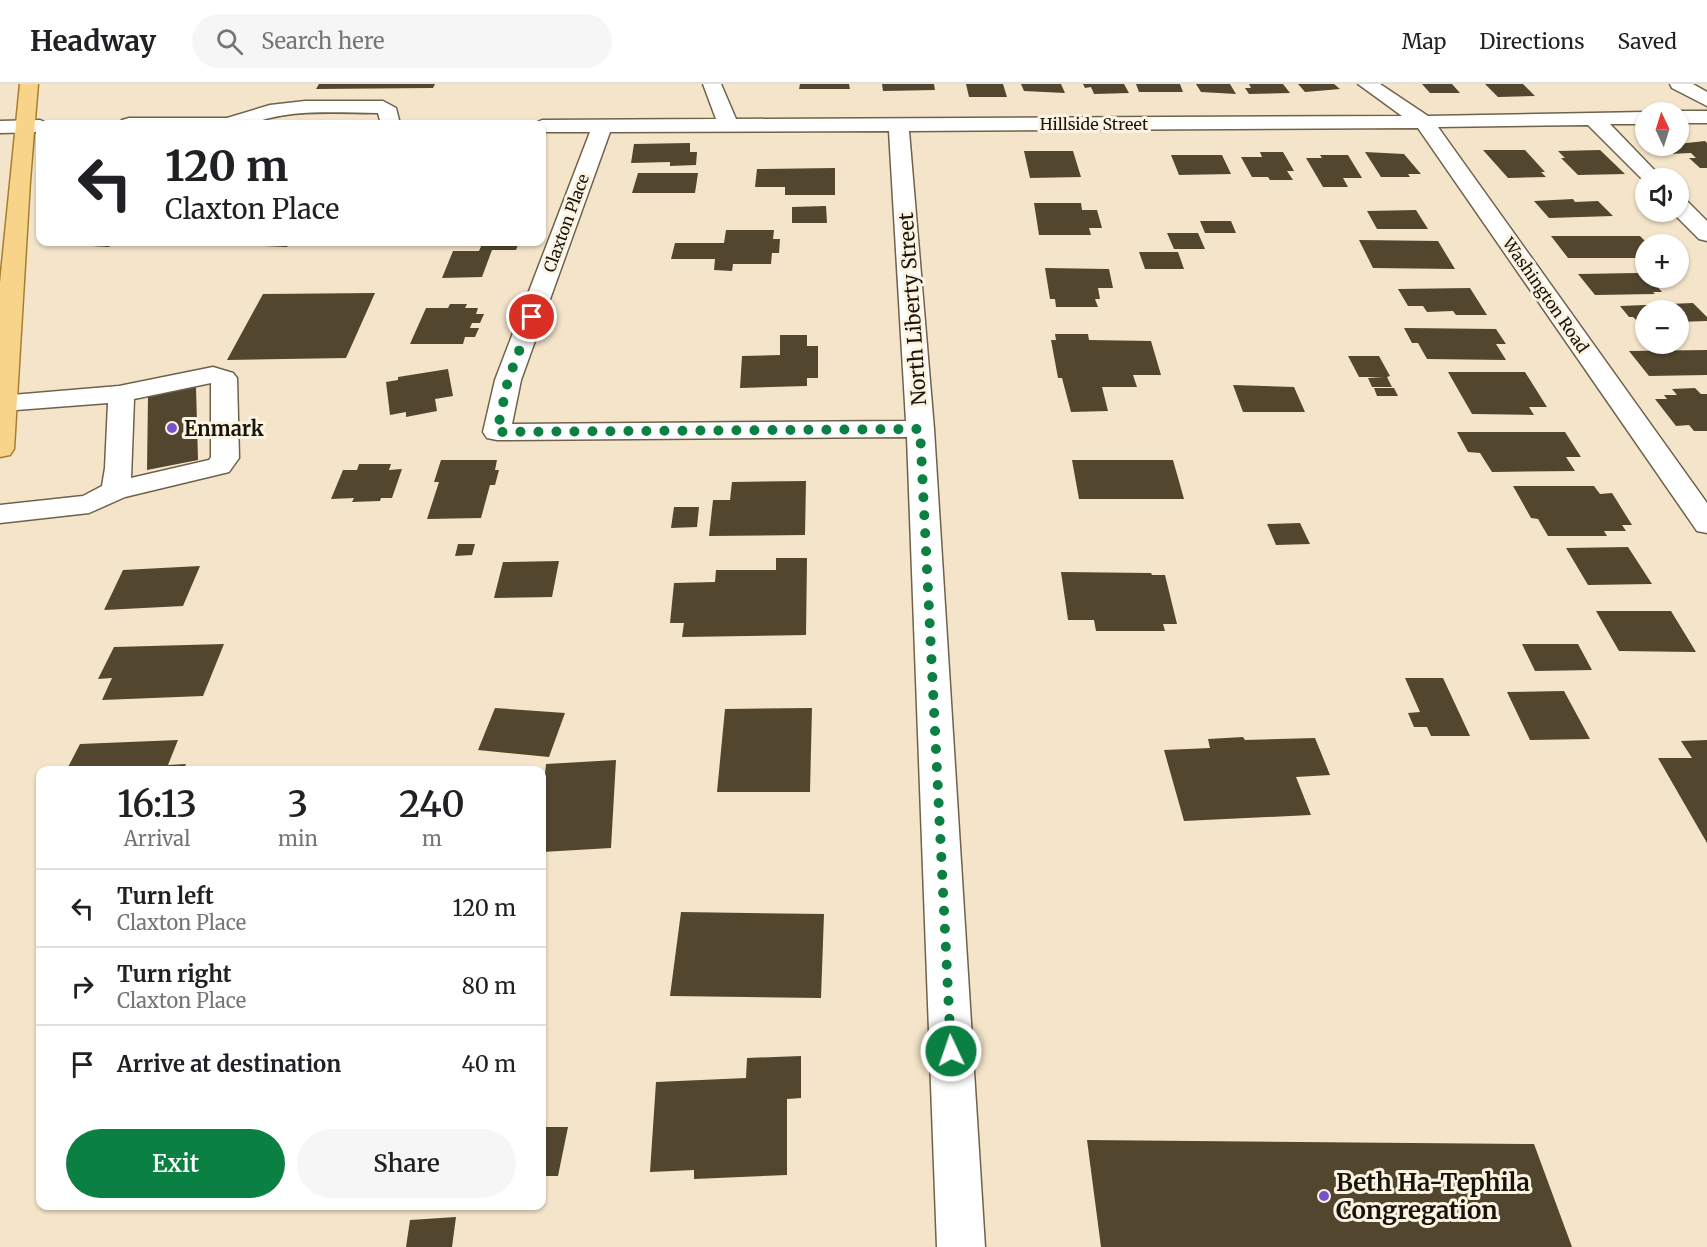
<!DOCTYPE html>
<meta charset="utf-8">
<style>
:root{--surface:#fff;--page:#f6f6f6;--text:#202124;--muted:#757577;--line:#e0e0e0;--accent:#0b8043}
body{margin:0;font-family:Merriweather,serif;background:var(--page);color:var(--text);height:100vh;display:flex;flex-direction:column;font-size:22px;white-space:nowrap}
*{box-sizing:border-box;margin:0}
p{font-size:20px;color:var(--muted)}
.icon{flex:none;width:33px;height:33px;fill:none;stroke:currentColor;stroke-width:2;stroke-linecap:round;stroke-linejoin:round}
.map{position:relative;flex:1;overflow:hidden}
.side{position:absolute;left:36px;top:682px;width:510px;height:444px;display:flex;flex-direction:column;background:var(--surface);border-radius:12px;box-shadow:0 2px 4px #0004}
.side>*{flex:none}
.banner{position:absolute;left:36px;top:36px;width:510px;height:126px;border-radius:12px;box-shadow:0 2px 4px #0004;background:#fff;color:var(--text);overflow:hidden}
.needle{width:39px;rotate:356deg}
.controls{position:absolute;left:1635px;top:18px;display:grid;gap:12px}
.controls a{display:grid;place-items:center;width:54px;height:54px;border-radius:50%;background:var(--surface);box-shadow:0 2px 4px #0004;font-size:30px}
.pin{position:absolute;display:grid;place-items:center;width:51px;height:51px;color:#fff;margin:-26px;border:3px solid #fff;border-radius:50%;box-shadow:0 2px 6px #0007}
.me{position:absolute;width:66px;margin:-33px;rotate:357deg;stroke-linejoin:round;filter:drop-shadow(0 0 4px #0008)}
.turn{display:flex;align-items:center;gap:21px;height:126px;padding:0 30px;font-size:27px}
.turn .icon{width:78px;height:78px;stroke-width:2.5}
.turn b{display:block;font-size:42px;line-height:51px}
.eta{display:flex;justify-content:space-evenly;align-items:center;height:102px;text-align:center}
.eta b{font-size:36px;font-weight:600;line-height:42px}
.cta{display:flex;gap:12px;margin-top:auto;padding:12px 30px}
.cta a{flex:1;height:69px;border-radius:36px;background:var(--accent);color:#fff;font-size:24px;font-weight:600;line-height:69px;text-align:center}
.cta a+a{background:var(--page);color:var(--text)}
ul{padding:0;list-style:none}
li{display:flex;align-items:center;gap:18px;height:78px;padding:0 30px;border-top:2px solid var(--line)}
li div{flex:1}
li b{display:block;font-size:22px}
li em{font-style:normal}
header{display:flex;align-items:center;gap:36px;box-sizing:border-box;height:84px;padding:0 30px;background:var(--surface);border-bottom:2px solid var(--line)}
header strong{font-size:28px}
nav{display:flex;gap:33px;margin-inline-start:auto;font-size:21px}
.search{width:420px;height:54px;background:var(--page);display:flex;align-items:center;gap:15px;box-sizing:border-box;padding:0 21px;border-radius:33px;color:var(--muted);font-size:22px}
.map>svg:first-child{display:block}
.building{fill:#53462f}
.lines{fill:none;stroke-linecap:round;stroke-linejoin:round}
.minor-casing{stroke:#6f624a;stroke-width:3}
.major-casing{stroke:#a67f2a;stroke-width:3}
.minor{fill:#fff;fill-rule:evenodd}
.major{fill:#f7d48a;fill-rule:evenodd}
.route{stroke:#0b8043;stroke-width:10;stroke-dasharray:0 18}
.poi-dot{fill:#7553cd;stroke:#fcf3e3;stroke-width:2}
.labels{text-anchor:middle;dominant-baseline:central;stroke-width:6;stroke-linejoin:round;paint-order:stroke}
.far-street-label{font-size:16px;fill:#19140a;stroke:#fcf3e3}
.street-label{font-size:20px;fill:#19140a;stroke:#fcf3e3}
.poi-label{font-size:20px;font-weight:bold;fill:#19140a;stroke:#fcf3e3;text-anchor:start}
.near-poi-label{font-size:24px;font-weight:bold;fill:#19140a;stroke:#fcf3e3;text-anchor:start}
</style>
<header>
<strong>Headway</strong>
<div class="search"><svg class="icon" aria-label="search" viewBox="0 0 24 24"><circle cx="10" cy="10" r="6"/><path d="M15 15l6 6"/></svg>Search here</div>
<nav><a>Map</a><a>Directions</a><a>Saved</a></nav>
</header>
<div class="map">
<svg width="1707" height="1163" viewBox="0 0 1707 1163">
<rect width="100%" height="100%" fill="#f4e5ca"/>
<path class="building" d="M319 0H435L433 4 316 5Z
M800 0H849L850 5H799Z
M882 0H934L935 6 883 7Z
M966 0H1003L1007 13H969Z
M1021 0H1061L1065 9 1024 7Z
M1083 0H1124L1129 9 1094 10 1091 3 1085 4Z
M1136 0H1180L1183 8H1139Z
M1196 0H1230L1236 10 1201 8Z
M1249 0H1283L1290 9 1249 10 1245 4H1251Z
M1298 0H1334L1340 5 1305 8Z
M1422 0H1452L1460 9H1430Z
M1485 0H1523L1535 12 1498 13Z
M1705 57 1707 59V84H1700L1689 74H1696L1691 69 1668 70 1659 62Z
M690 59V68H697L696 81 670 82V78L631 79 634 60Z
M1483 66H1525L1545 88H1541L1546 93 1508 94Z
M1600 66 1625 90 1578 91 1561 74H1565L1558 67Z
M1024 67H1073L1081 93 1030 94Z
M1260 68H1283L1294 87H1287L1293 96H1270L1268 93H1252L1241 73H1262Z
M1365 68 1404 70 1421 90H1408L1410 93H1381Z
M1171 71H1222L1231 90 1179 91Z
M1320 71H1348L1362 94H1343L1348 103H1323L1306 74H1322Z
M835 84V111H785V103H755L757 85Z
M638 89H698L695 109H632Z
M1573 115 1575 118 1598 117 1613 132 1549 134 1534 117Z
M1034 119H1081L1082 126H1097L1102 144H1089L1091 151H1039Z
M826 122 827 139H792V123Z
M1416 126 1428 145H1377L1367 127Z
M1200 137H1231L1236 149H1205Z
M726 146H774L773 155H780L779 169H772L771 180H733L732 187 714 186 715 175H671L675 159H724Z
M1167 149H1198L1205 165H1174Z
M1551 152H1640L1648 160H1646V174H1568Z
M1359 156 1438 157 1455 185 1373 184Z
M77 158H114L109 163 74 161Z
M197 158H291L287 163 197 159Z
M483 158H519L516 166H492L482 193 442 194 453 167H479Z
M1139 168H1178L1184 185H1145Z
M1045 184 1109 185 1113 204H1098L1100 215H1095L1098 223H1056L1055 215H1050Z
M1637 189 1650 194 1662 208H1653L1655 210 1595 211 1578 190Z
M1470 204 1487 231H1456L1453 227 1427 228 1423 222H1408L1398 205Z
M375 209 346 274 227 276 263 210Z
M1693 219 1707 233V237L1678 238V226H1646V245L1633 233H1629L1620 222Z
M450 220H467L465 224H478L476 230H484L480 239H472L470 244H479L475 253H465L463 260H410L426 224H448Z
M1404 244 1496 245 1506 260H1496L1506 276 1427 275 1418 259H1412Z
M1055 250H1088L1089 256 1151 257 1161 291H1133L1137 303H1102L1108 327 1071 328 1062 294H1058L1051 256H1056Z
M780 251H807V262H818V294H807V302L740 304 742 272 780 271Z
M1707 266V291L1649 292 1629 267Z
M1348 272H1379L1390 292 1387 293 1392 303H1372L1368 294 1384 293H1359Z
M448 285 453 312 435 315 437 327 406 333V328L390 331 386 298 398 296V293Z
M1448 288H1525L1547 323H1529L1534 331 1472 330Z
M1233 301 1294 303 1305 328H1243Z
M196 303 198 376 147 386 148 311Z
M1374 304H1394L1398 312H1377Z
M1695 304 1701 310H1707V347H1694L1689 341 1676 342 1655 315H1667L1664 311H1677L1672 305Z
M1457 348H1565L1581 373H1566L1575 387 1492 388 1480 369 1468 368Z
M441 376H497L495 386H499L495 401H490L481 434 427 435 439 398H434Z
M1072 376H1173L1184 415H1079Z
M359 380H391L389 386 402 385 392 414H381L380 417 352 418 354 414 331 415 343 386H357Z
M806 397 805 451 709 452 713 416H730L732 398Z
M1513 402H1594L1600 410 1612 409 1632 441H1622L1626 447H1604L1607 452H1548L1538 435 1531 434Z
M674 423H699L697 443 671 444Z
M1300 439 1310 460 1276 461 1267 440Z
M458 460H475L472 471 455 472Z
M1628 463 1652 500 1588 501 1566 464Z
M776 474H807L806 551 682 553 684 539H670L674 499 715 498 716 486H776Z
M559 477 552 513 494 514 503 478Z
M200 482 183 522 104 526 123 486Z
M1061 488 1151 489 1152 491H1165L1177 540H1163L1165 547H1096L1094 536H1068Z
M1596 527H1671L1696 568 1619 567Z
M224 560 203 612 102 616 112 594 98 595 114 563Z
M1522 560H1578L1592 586 1535 587Z
M1405 594H1443L1470 652H1431L1427 643H1414L1408 629 1420 628Z
M1564 607 1590 655 1530 656 1507 608Z
M495 624 565 629 549 673 478 666Z
M812 624 810 708H717L725 625Z
M1243 653 1245 656 1315 654 1330 691 1296 693 1311 731 1184 737 1164 666 1210 664 1208 655Z
M178 656 168 681 186 680 183 687H66L80 660Z
M1707 656V759L1658 674H1692L1681 657Z
M616 676 611 764 542 768V720L546 680Z
M681 828 824 830 821 914 670 912Z
M801 972V1014L787 1015V1091L694 1095V1086L650 1088 656 998 746 994 747 974Z
M542 1043H568L558 1092H542Z
M1087 1056 1534 1060 1572 1163H1101Z
M456 1133 452 1163H406L410 1136Z"/>
<g class="lines">
<g class="minor-casing">
<path id="minor" d="M703 0H721L736 35 1402 32 1358 0H1380L1428 32 1646 28H1647H1646V40H1610L1662 94H1646V99L1588 41 1438 43 1707 419V449L1697 447 1418 44 909 47 934 345 985 1163H937L907 353 497 356 487 354 483 348 495 296 590 48H542V40H533L542 36 716 35ZM889 47 906 337 512 340 521 296 610 48Z
M1670 0H1693L1707 8V22L1672 4Z
M305 17H383L396 24 400 40H381L378 29C339 29 297 25 259 37L260 40H119L122 36 129 34H227L270 21Z
M1678 27H1707V39H1678V28H1673Z
M40 36 49 40H40V48L0 49V37Z
M1678 115 1686 116 1707 137V157L1699 155 1672 128H1678Z
M213 283 233 289 237 294 239 374 229 388 125 413 89 429 0 439V421L83 412 102 402 105 384 108 319 3 327 0 326V312L119 302ZM211 299V373L209 376 131 394 134 315Z"/>
</g>
<g class="major-casing">
<path id="major" d="M20 0H38L30 97 14 365 10 371 0 373V199Z"/>
</g>
<use href="#minor" class="minor"/>
<use href="#major" class="major"/>
</g>
<g class="lines">
<path class="route" d="M532 233 508 296 497 348 920 345 951 967"/>
</g>
<g class="poi-dot">
<circle cx="172" cy="344" r="6"/>
<circle cx="1324" cy="1112" r="6"/>
</g>
<g class="labels">
<g class="far-street-label">
<text x="1094" y="40">Hillside Street</text>
<text transform="translate(566 139) rotate(-70)">Claxton Place</text>
<text transform="translate(1546 211) rotate(55)">Washington Road</text>
</g>
<g class="street-label">
<text transform="translate(912 225) rotate(-94)">North Liberty Street</text>
</g>
<g class="poi-label">
<text x="184" y="344">Enmark</text>
</g>
<g class="near-poi-label">
<text x="1336" y="1098">Beth Ha-Tephila<tspan x="1336" dy="28">Congregation</tspan></text>
</g>
</g>
</svg>
<div class="controls">
<a><svg class="needle" viewBox="-14 -14 28 28"><path d="M0-13l5 13h-10z" fill="#e53935"/><path d="M0 13l5-13h-10z" fill="#757577"/></svg></a>
<a><svg class="icon" aria-label="sound" viewBox="0 0 24 24"><path d="M4 9h4l5-4v14l-5-4H4zM17 9q2 3 0 6"/></svg></a>
<a>+</a>
<a>−</a>
</div>
<div class="pin" style="left:532px;top:233px;background:#d93025"><svg class="icon" aria-label="arrive" viewBox="0 0 24 24"><path d="M6 21V4h12l-3 4 3 4H6"/></svg></div>
<svg class="me" style="left:951px;top:967px" viewBox="-20 -20 40 40"><circle r="17" fill="#0b8043" stroke="#fff" stroke-width="3"/><path d="M0-11L8 9 0 5-8 9z" fill="#fff"/></svg>
<div class="banner">
<div class="turn"><svg class="icon" aria-label="left" viewBox="0 0 24 24"><path d="M17 20v-9H6M10 6l-5 5 5 5"/></svg><div><b>120 m</b>Claxton Place</div></div>
</div>
<section class="side">
<div class="eta">
<div><b>16:13</b><p>Arrival</p></div>
<div><b>3</b><p>min</p></div>
<div><b>240</b><p>m</p></div>
</div>
<ul>
<li><svg class="icon" aria-label="left" viewBox="0 0 24 24"><path d="M17 20v-9H6M10 6l-5 5 5 5"/></svg><div><b>Turn left</b><p>Claxton Place</p></div><em>120 m</em></li>
<li><svg class="icon" aria-label="right" viewBox="0 0 24 24"><path d="M7 20v-9h11M14 6l5 5-5 5"/></svg><div><b>Turn right</b><p>Claxton Place</p></div><em>80 m</em></li>
<li><svg class="icon" aria-label="arrive" viewBox="0 0 24 24"><path d="M6 21V4h12l-3 4 3 4H6"/></svg><div><b>Arrive at destination</b></div><em>40 m</em></li>
</ul>
<div class="cta"><a>Exit</a><a>Share</a></div>
</section>
</div>
